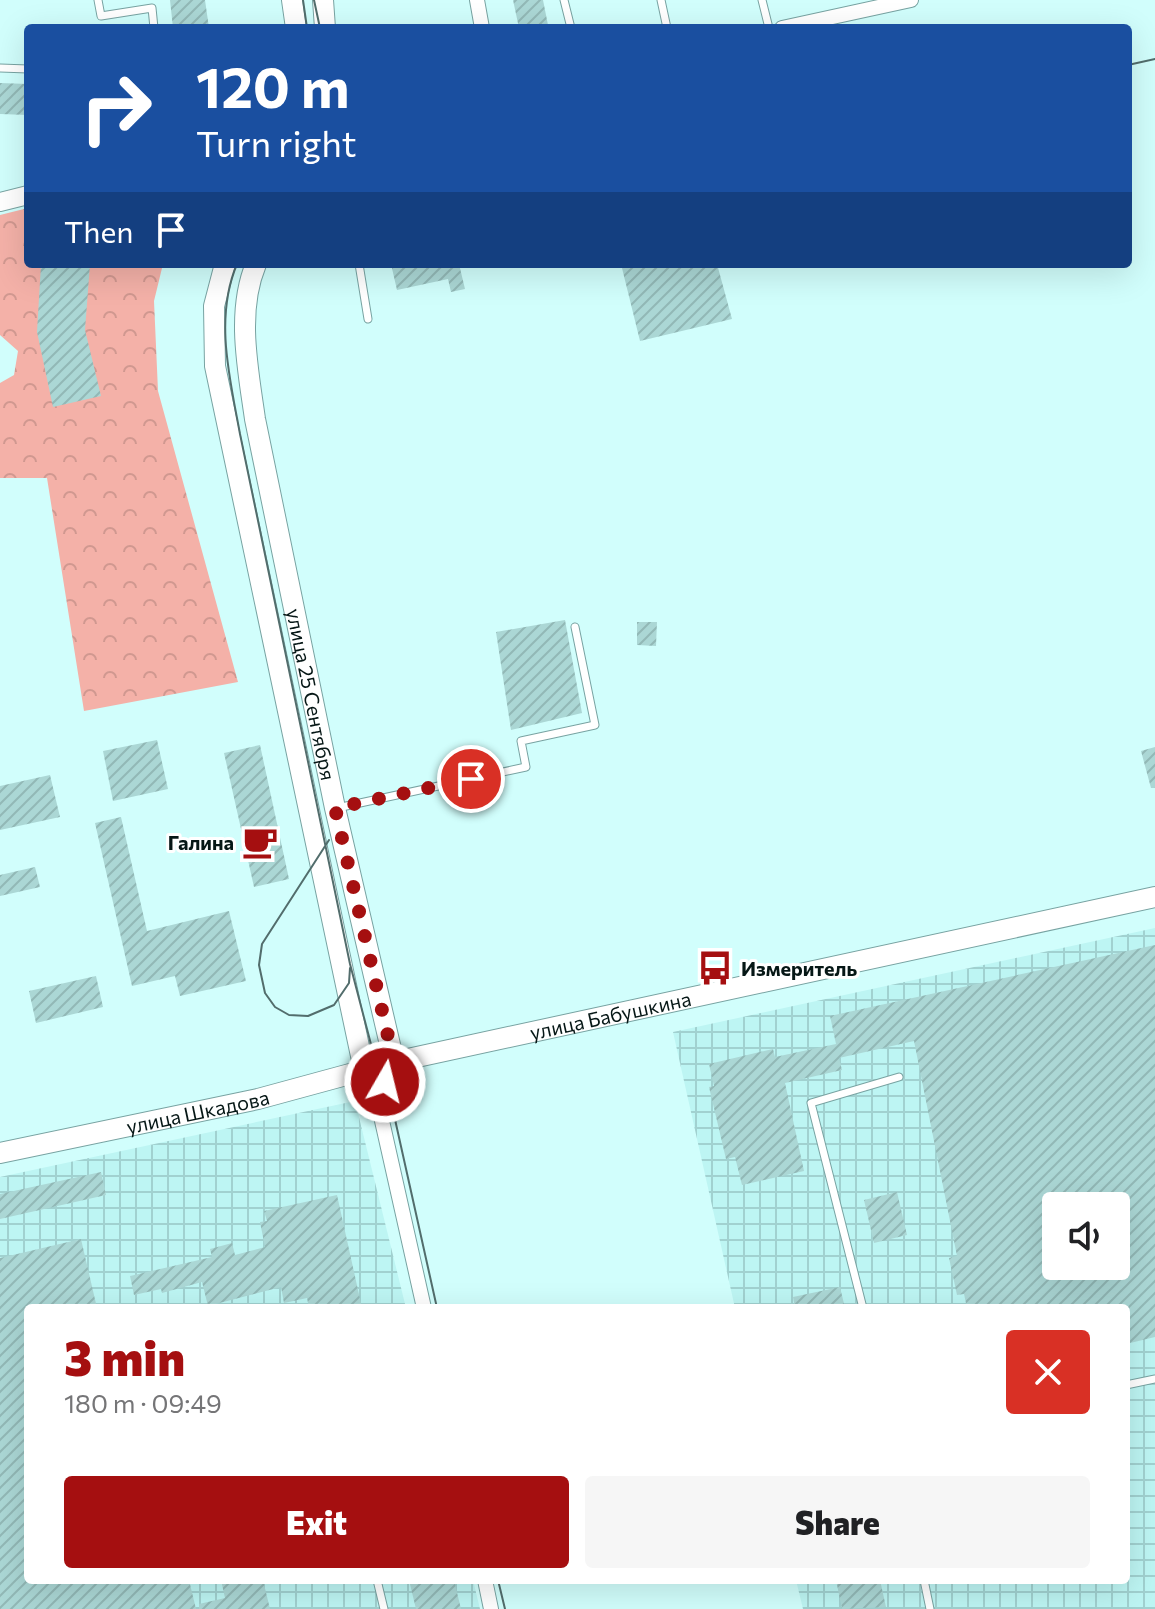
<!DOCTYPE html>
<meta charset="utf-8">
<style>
:root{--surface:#fff;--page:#f6f6f6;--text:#202124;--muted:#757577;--accent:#a50f10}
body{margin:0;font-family:Commissioner,sans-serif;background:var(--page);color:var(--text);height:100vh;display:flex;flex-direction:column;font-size:30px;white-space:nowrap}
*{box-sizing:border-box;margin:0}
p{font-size:26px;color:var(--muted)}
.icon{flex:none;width:44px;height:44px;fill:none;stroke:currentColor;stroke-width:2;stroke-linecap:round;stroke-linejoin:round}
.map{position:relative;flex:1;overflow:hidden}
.side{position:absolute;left:24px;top:1304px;width:1106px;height:280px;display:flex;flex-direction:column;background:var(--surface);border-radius:8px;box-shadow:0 8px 32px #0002}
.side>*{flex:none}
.hud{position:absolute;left:24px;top:24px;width:1108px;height:244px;border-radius:8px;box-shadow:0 8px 32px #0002;background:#1a4fa0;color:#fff;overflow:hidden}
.tools{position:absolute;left:1042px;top:1192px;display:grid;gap:16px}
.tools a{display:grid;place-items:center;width:88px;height:88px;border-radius:8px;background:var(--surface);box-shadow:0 8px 32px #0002;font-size:40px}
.pin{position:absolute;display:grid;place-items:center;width:68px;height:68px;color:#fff;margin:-34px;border:4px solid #fff;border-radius:50%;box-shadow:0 2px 8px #0007}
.me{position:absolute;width:88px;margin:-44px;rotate:8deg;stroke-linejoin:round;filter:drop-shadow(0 0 6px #0008)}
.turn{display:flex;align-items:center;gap:28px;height:168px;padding:0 40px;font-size:36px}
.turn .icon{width:104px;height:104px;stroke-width:2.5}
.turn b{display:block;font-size:56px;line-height:68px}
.then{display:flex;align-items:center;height:76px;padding:0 40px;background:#0003;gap:16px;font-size:30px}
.round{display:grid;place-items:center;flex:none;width:84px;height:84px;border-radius:8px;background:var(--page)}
.overview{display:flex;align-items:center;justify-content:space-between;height:136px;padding:0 40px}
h1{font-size:48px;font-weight:800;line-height:60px;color:var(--accent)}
.primary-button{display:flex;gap:16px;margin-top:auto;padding:16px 40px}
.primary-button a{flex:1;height:92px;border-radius:8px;background:var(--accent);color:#fff;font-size:32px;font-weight:800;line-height:92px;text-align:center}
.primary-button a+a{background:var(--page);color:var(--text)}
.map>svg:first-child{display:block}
.industrial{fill:url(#industrial-grid);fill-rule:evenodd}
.forest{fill:url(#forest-crowns)}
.building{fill:url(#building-hatch);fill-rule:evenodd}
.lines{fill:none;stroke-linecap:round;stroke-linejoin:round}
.service-casing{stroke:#78a3a2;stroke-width:9}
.minor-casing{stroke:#78a3a2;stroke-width:16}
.tertiary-casing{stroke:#78a3a2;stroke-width:20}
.secondary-casing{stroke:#78a3a2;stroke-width:22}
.service{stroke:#fff;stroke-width:7}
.minor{stroke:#fff;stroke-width:14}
.tertiary{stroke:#fff;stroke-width:18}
.secondary{stroke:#fff;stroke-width:20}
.tram{stroke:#526d6c;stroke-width:2}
.route{stroke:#a50f10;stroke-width:14;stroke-dasharray:0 25.2}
.labels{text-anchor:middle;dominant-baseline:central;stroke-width:6;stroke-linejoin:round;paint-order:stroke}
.street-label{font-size:20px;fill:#061716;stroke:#fff}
.poi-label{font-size:20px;font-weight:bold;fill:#061716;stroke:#fff;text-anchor:end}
</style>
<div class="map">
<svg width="1155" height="1609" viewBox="0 0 1155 1609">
<defs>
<pattern id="industrial-grid" width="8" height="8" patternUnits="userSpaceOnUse" patternTransform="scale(2)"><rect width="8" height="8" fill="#bdf5f3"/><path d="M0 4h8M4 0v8" fill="none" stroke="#a1d1d0"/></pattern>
<pattern id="forest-crowns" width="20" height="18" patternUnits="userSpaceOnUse" patternTransform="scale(2)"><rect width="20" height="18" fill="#f4b1a8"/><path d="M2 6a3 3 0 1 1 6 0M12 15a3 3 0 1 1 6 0" fill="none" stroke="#d09890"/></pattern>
<pattern id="building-hatch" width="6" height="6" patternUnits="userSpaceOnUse" patternTransform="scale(2)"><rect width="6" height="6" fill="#abd7d5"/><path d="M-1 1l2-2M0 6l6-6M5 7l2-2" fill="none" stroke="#92b8b6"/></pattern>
</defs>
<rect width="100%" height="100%" fill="#d1fefc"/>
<path class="industrial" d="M1155 928V1609H803L796 1580H1126V1308H735L673 1032ZM1056 1206H1116V1266H1056Z
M355 1101 406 1308H28V1580H473L480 1609H0V1177Z"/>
<path class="forest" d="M28 208V264H163L154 301 158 391 238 682 84 711 47 478H0V383L14 375 18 351 0 335V215Z"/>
<path class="building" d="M170 0H205L209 28H173Z
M513 0H543L548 25 519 28Z
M0 83 28 84V115L0 114Z
M41 264H90L85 330 101 396 53 407 37 332Z
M391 264H459L465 289 451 292 448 279 397 290Z
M621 264H717L732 319 640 341Z
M565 620 582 713 511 730 496 632Z
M637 622H657L656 646 637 645Z
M157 740 168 789 113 801 103 751Z
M260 745 289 879 254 887 224 753Z
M1155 747V788H1151L1141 751Z
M50 775 60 817 0 830V786Z
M121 817 147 931 229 911 246 981 180 996 175 976 132 986 95 823Z
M35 867 40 887 0 896V875Z
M1155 945V1337L1126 1344V1308H967L964 1294 957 1295 949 1258 957 1256 914 1041 839 1058 842 1070 785 1083 804 1171 742 1185 735 1157 726 1159 709 1087 714 1086 709 1064 773 1049 775 1057 836 1044 830 1016ZM1056 1206H1116V1266H1056Z
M96 976 103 1007 36 1023 29 991Z
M101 1172 106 1195 0 1219V1194Z
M897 1192 907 1235 874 1243 864 1200Z
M337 1195 362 1308H309L307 1298 284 1303 281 1287 208 1306 202 1282 162 1293 161 1289 134 1295 130 1276 212 1257 210 1249 232 1243 235 1255 265 1247 260 1222 267 1221 264 1211Z
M81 1239 97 1308H28V1580H189L196 1609H0V1258Z
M840 1287 845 1308H795L793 1297Z
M221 1580H263L270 1609H199V1604L225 1598Z
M409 1580H454L461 1609H416Z
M836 1580H880L886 1607 842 1609Z"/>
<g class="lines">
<g class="service-casing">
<path id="service" d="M98 0 101 16 152 8 154 28
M564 0 571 28
M661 0 667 28
M762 0 769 28
M0 68 28 69
M359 264 368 319
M337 808 526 767 521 741 595 725 575 627
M863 1308 811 1103 899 1077
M1126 1385 1155 1379
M377 1580 384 1609
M924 1580 930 1609"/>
</g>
<g class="minor-casing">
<path id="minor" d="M477 0 482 28
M782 28 911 0
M394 1062 378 1103 424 1308
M485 1580 491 1609"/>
</g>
<g class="tertiary-casing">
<path id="tertiary" d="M0 202 28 195"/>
</g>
<g class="secondary-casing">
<g id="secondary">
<path d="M292 0 296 28"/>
<path d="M323 0 325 28"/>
<path d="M225 264 214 306 215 366 364 1070 378 1103"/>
<path id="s1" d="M256 264C236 312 248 369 255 419L335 808 394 1062"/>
<path id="s2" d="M0 1153 258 1099 394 1062 1155 897"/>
</g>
</g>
<use href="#service" class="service"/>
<use href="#minor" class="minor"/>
<use href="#tertiary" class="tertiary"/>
<use href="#secondary" class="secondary"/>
<path class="tram" d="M303 0 307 28
M314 0 320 28
M1128 65 1155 59
M237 264C214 318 230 379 240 434L350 964 373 1052 390 1097 437 1308
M329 840 262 944 259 965 265 993 275 1007 289 1015 308 1016 334 1005 349 983 350 968
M498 1580 505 1609"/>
</g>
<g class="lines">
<path class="route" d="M385 1082 394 1062 335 808 471 779"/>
</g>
<defs>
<g id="cafe-bare" transform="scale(2.76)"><path d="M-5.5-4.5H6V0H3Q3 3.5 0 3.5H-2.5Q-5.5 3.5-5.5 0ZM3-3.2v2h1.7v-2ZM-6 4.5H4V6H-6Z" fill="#a50f10" stroke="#fff" stroke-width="2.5" paint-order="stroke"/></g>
<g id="bus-bare" transform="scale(2.76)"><path d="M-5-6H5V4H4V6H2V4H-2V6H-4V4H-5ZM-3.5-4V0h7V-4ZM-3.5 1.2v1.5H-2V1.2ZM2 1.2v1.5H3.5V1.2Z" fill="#a50f10" stroke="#fff" stroke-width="2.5" paint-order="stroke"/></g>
</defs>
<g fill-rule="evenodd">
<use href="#cafe-bare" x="260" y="842"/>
<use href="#bus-bare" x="715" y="968"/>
</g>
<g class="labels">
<g class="street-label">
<text stroke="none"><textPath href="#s1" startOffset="438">улица 25 Сентября</textPath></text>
<text stroke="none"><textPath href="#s2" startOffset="626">улица Бабушкина</textPath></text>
<text stroke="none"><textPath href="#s2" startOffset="202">улица Шкадова</textPath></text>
</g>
<g class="poi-label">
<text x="234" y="842">Галина</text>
<text x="741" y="968" text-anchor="start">Измеритель</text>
</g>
</g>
</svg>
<div class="tools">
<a><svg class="icon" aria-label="sound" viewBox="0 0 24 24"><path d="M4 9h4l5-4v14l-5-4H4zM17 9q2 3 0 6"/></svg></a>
</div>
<div class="pin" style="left:471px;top:779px;background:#d93025"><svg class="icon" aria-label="arrive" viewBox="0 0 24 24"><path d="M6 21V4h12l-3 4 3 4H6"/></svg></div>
<svg class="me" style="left:385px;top:1082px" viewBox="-20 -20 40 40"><circle r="17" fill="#a50f10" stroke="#fff" stroke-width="3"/><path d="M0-11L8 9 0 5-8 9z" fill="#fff"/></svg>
<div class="hud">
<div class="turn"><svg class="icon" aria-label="right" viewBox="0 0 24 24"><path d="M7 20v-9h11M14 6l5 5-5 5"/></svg><div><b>120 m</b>Turn right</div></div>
<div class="then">Then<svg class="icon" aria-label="arrive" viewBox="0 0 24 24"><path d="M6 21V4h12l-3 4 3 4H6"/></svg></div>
</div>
<section class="side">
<div class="overview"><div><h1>3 min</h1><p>180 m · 09:49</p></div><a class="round" style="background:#d93025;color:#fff"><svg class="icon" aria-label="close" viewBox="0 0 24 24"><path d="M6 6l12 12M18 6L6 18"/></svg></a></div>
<div class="primary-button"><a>Exit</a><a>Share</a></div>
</section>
</div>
